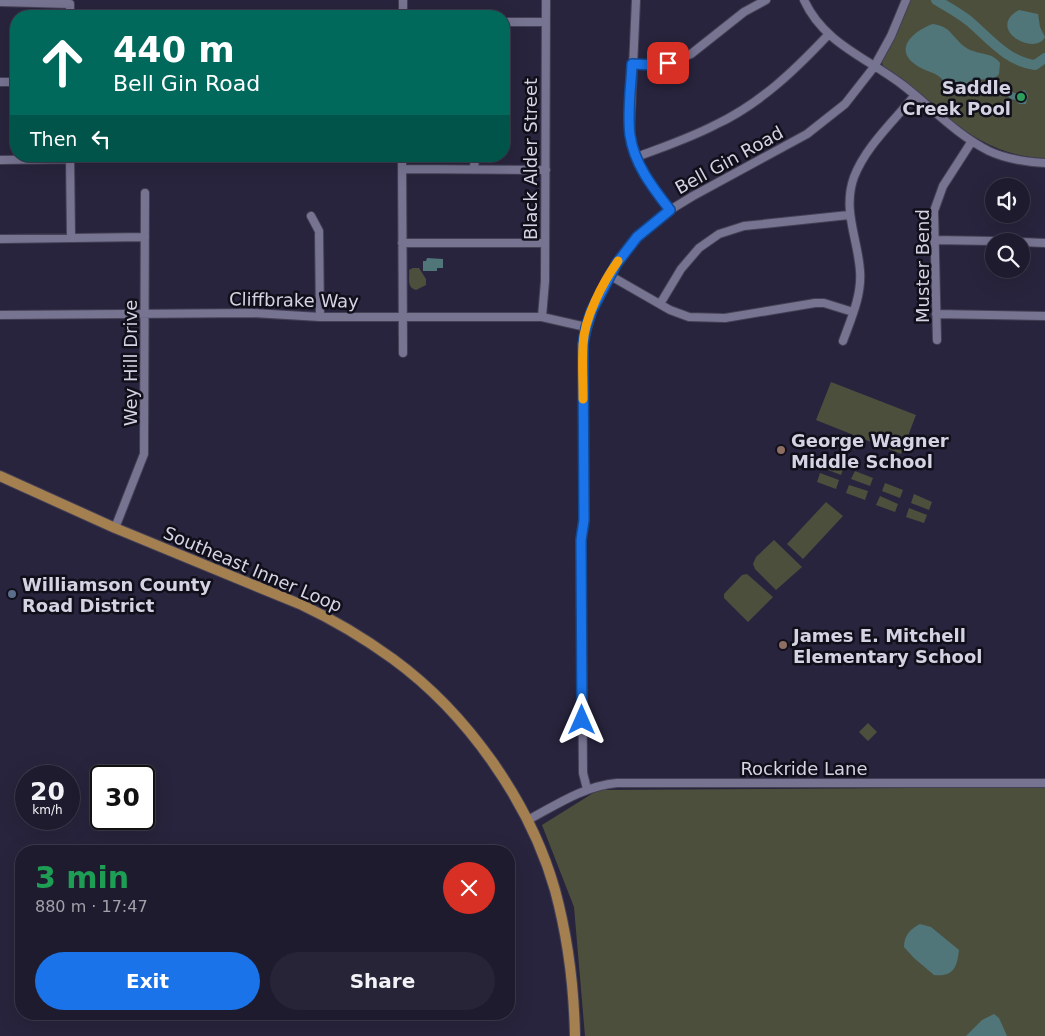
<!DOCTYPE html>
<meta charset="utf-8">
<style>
:root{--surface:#1e1b2e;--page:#262436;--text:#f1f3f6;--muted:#a1a1aa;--line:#3c394a;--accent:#1a73e8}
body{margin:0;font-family:"DejaVu Sans",sans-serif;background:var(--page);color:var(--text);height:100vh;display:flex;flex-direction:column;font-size:19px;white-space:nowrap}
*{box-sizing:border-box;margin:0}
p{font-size:16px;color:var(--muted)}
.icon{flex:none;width:28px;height:28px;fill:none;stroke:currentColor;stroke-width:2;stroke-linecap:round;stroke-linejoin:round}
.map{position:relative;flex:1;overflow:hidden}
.drawer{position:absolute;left:15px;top:845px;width:500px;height:175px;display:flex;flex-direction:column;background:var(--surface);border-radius:20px;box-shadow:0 5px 20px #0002,0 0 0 1px var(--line)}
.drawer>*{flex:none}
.banner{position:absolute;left:10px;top:10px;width:500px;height:152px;border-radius:20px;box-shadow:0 5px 20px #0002,0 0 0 1px var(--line);background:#00695c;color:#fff;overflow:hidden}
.controls{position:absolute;left:985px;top:178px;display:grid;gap:10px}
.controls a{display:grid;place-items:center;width:45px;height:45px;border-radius:50%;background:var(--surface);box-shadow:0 5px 20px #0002,0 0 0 1px var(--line);font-size:25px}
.speed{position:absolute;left:15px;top:765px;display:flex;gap:10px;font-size:25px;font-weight:700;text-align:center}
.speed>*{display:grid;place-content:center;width:65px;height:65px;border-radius:50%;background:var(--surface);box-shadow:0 5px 20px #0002,0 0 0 1px var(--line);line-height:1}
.speed small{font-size:12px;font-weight:400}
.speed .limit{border:2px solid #111;border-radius:8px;background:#fff;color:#111}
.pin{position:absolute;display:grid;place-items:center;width:42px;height:42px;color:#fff;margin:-21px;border-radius:10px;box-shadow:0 2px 8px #0006}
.me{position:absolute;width:55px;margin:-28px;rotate:0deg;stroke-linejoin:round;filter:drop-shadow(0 0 4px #0008)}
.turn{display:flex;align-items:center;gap:18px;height:105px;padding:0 20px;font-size:22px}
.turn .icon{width:65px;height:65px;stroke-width:2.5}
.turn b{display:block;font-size:35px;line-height:42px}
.then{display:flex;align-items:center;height:48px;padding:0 20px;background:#0003;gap:10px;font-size:19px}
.round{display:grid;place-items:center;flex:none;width:52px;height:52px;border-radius:26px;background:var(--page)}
.headline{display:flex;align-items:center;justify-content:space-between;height:85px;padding:0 20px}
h1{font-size:30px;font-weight:700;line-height:38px;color:#1e9e55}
.primary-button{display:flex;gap:10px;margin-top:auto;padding:10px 20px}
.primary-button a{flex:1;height:58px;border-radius:30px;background:var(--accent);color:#fff;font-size:20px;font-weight:700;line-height:58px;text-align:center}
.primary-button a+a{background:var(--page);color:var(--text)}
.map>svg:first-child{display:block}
.green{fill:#4d4f3d}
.water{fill:#50767a}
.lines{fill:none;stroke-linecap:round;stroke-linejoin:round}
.river{stroke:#50767a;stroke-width:10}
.minor-casing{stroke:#444055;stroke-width:10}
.major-casing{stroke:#444055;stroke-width:12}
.minor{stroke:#777492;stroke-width:8}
.major{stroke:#a48051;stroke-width:10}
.route-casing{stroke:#114b97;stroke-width:12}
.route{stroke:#1a73e8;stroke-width:9}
.slow{stroke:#f59e0b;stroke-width:9}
.leisure-dot{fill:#2e9e5b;stroke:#100f1a;stroke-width:2}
.education-dot{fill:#8d6e63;stroke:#100f1a;stroke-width:2}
.service-dot{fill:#5c6f8a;stroke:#100f1a;stroke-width:2}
.labels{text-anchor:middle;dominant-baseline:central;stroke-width:5;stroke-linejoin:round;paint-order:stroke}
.poi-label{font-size:18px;font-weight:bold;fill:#d4d3e4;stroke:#100f1a;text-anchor:start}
.street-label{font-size:18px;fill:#d4d3e4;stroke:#100f1a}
</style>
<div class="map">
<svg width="1045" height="1036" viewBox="0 0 1045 1036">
<rect width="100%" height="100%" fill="#28243d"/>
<path class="green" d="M910 0H1045V158C976 157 935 103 883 66L882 62Z
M413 268H419L426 279V285L416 290C406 287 410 278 409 270Z
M831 382 916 415 901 454 816 420Z
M826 460 844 467 841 475 823 468Z
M855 471 873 478 870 486 851 479Z
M820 473 839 480 836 489 817 482Z
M885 483 903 490 900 498 882 491Z
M849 485 868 491 865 500 846 493Z
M914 494 932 502 929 510 911 503Z
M880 496 898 504 895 512 876 505Z
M826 502 843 516 803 559 787 544Z
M909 508 927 515 924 523 906 517Z
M774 540 802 567 776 590 755 569 753 564 756 557Z
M747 574 773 597 748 622 724 598V594L742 575Z
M868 723 877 732 868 741 859 732Z
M1045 787V1036H585L574 907 542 825 598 790Z"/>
<path class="water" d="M1019 10 1038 14 1040 27 1045 37C1035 57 985 29 1019 10Z
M933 24C953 27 952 39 968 49 980 55 992 52 1000 63L999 74 994 79 971 80 956 94 947 92C944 88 944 81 941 78 933 71 924 71 916 65 892 49 915 30 933 24Z
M1024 90 1028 95 1026 104H1019L1016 100 1010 99 1008 96 1011 92 1018 94Z
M427 258 443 259V268H437V271H423V261H426Z
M920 924 931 927 959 950C957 967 954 977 934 975L914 958 904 947C904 936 910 929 920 924Z
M994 1014 999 1018 1007 1036H966L982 1020Z"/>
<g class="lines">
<path class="river" d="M936 0C948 7 959 13 969 21 989 38 1008 62 1035 65L1045 58"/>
<g class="minor-casing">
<path id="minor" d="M403 0V16
M636 0 630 134C635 164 652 186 670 210
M804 0C824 44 868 58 904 86 932 108 957 135 989 151 1006 159 1026 162 1045 163
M0 2 70 4V16
M504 22H546
M632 64 656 65 668 63 691 54 744 12 766 0
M0 82H16
M70 156 71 238
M402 156 403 353
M637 157C663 147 690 138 715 125 760 104 795 70 828 35
M0 160 70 159
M402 169 546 170
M474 169 475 156
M311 216 319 231 320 317
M0 239 145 237
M934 240 994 241
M1021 242 1045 243
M402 243H545
M609 275 670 310 689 317 725 318 815 303H824L853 312
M660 304 681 269 699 248 719 234 744 226 849 215
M936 314 1045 316
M0 315 252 313 320 317H542L586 327
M542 317 545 281 546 0
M937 340 934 211 943 186 972 141
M843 341C851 319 862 295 860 271 858 239 842 210 854 177 866 146 894 121 915 95
M115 528 144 454 145 193
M587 789 583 773 581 540 584 520 583 344 592 310 609 275 637 237 670 210 693 196 807 134 845 104 874 67 891 36 906 0
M528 820C556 805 584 786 617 783H1045"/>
</g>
<g class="major-casing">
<path id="major" d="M0 476 115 528 302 605C334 620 364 638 393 659 467 713 530 802 555 890 568 938 574 987 575 1036"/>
</g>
<use href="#minor" class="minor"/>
<use href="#major" class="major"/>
</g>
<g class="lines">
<g class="route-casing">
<path id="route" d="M582 720 581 540 584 520 583 344 586 328 592 310 617 263 637 237 670 210C653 188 634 164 630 135 627 112 631 87 632 64L656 65 668 63"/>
</g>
<use href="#route" class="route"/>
<path class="slow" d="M583 399C583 381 582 363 583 345 584 318 603 282 618 261"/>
</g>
<circle class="leisure-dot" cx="1021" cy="97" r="5"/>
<g class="education-dot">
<circle cx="781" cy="450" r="5"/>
<circle cx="783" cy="645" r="5"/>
</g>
<circle class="service-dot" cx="12" cy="594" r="5"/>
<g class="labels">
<g class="poi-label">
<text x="1011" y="87" text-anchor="end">Saddle<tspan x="1011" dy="21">Creek Pool</tspan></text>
<text x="791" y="440">George Wagner<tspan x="791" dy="21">Middle School</tspan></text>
<text x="22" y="584">Williamson County<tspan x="22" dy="21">Road District</tspan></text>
<text x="793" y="635">James E. Mitchell<tspan x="793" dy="21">Elementary School</tspan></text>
</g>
<g class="street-label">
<text transform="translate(530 159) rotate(-90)">Black Alder Street</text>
<text transform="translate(729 160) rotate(-29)">Bell Gin Road</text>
<text transform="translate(922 266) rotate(-90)">Muster Bend</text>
<text transform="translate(294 300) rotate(1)">Cliffbrake Way</text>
<text transform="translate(130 363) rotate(-90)">Wey Hill Drive</text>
<text transform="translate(253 569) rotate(23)">Southeast Inner Loop</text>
<text x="804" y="768">Rockride Lane</text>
</g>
</g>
</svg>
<div class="controls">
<a><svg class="icon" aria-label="sound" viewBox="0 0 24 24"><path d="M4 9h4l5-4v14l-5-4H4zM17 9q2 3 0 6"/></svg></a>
<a><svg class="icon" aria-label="search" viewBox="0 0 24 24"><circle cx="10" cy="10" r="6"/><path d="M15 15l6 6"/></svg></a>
</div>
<div class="speed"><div>20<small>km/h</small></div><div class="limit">30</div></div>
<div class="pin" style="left:668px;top:63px;background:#d93025"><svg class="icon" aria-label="arrive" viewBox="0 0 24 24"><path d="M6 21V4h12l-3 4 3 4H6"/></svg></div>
<svg class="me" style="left:582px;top:720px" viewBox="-20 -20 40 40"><path d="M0-17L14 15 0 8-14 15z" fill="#1a73e8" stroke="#fff" stroke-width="4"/></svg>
<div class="banner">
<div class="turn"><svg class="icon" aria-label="ahead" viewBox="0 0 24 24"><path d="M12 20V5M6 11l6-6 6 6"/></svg><div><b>440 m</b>Bell Gin Road</div></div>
<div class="then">Then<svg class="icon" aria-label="left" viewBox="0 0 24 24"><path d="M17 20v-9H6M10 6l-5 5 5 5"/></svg></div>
</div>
<section class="drawer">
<div class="headline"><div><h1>3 min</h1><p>880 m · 17:47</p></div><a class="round" style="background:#d93025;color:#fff"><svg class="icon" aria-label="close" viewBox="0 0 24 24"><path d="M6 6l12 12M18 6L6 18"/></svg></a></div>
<div class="primary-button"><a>Exit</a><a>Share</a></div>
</section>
</div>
